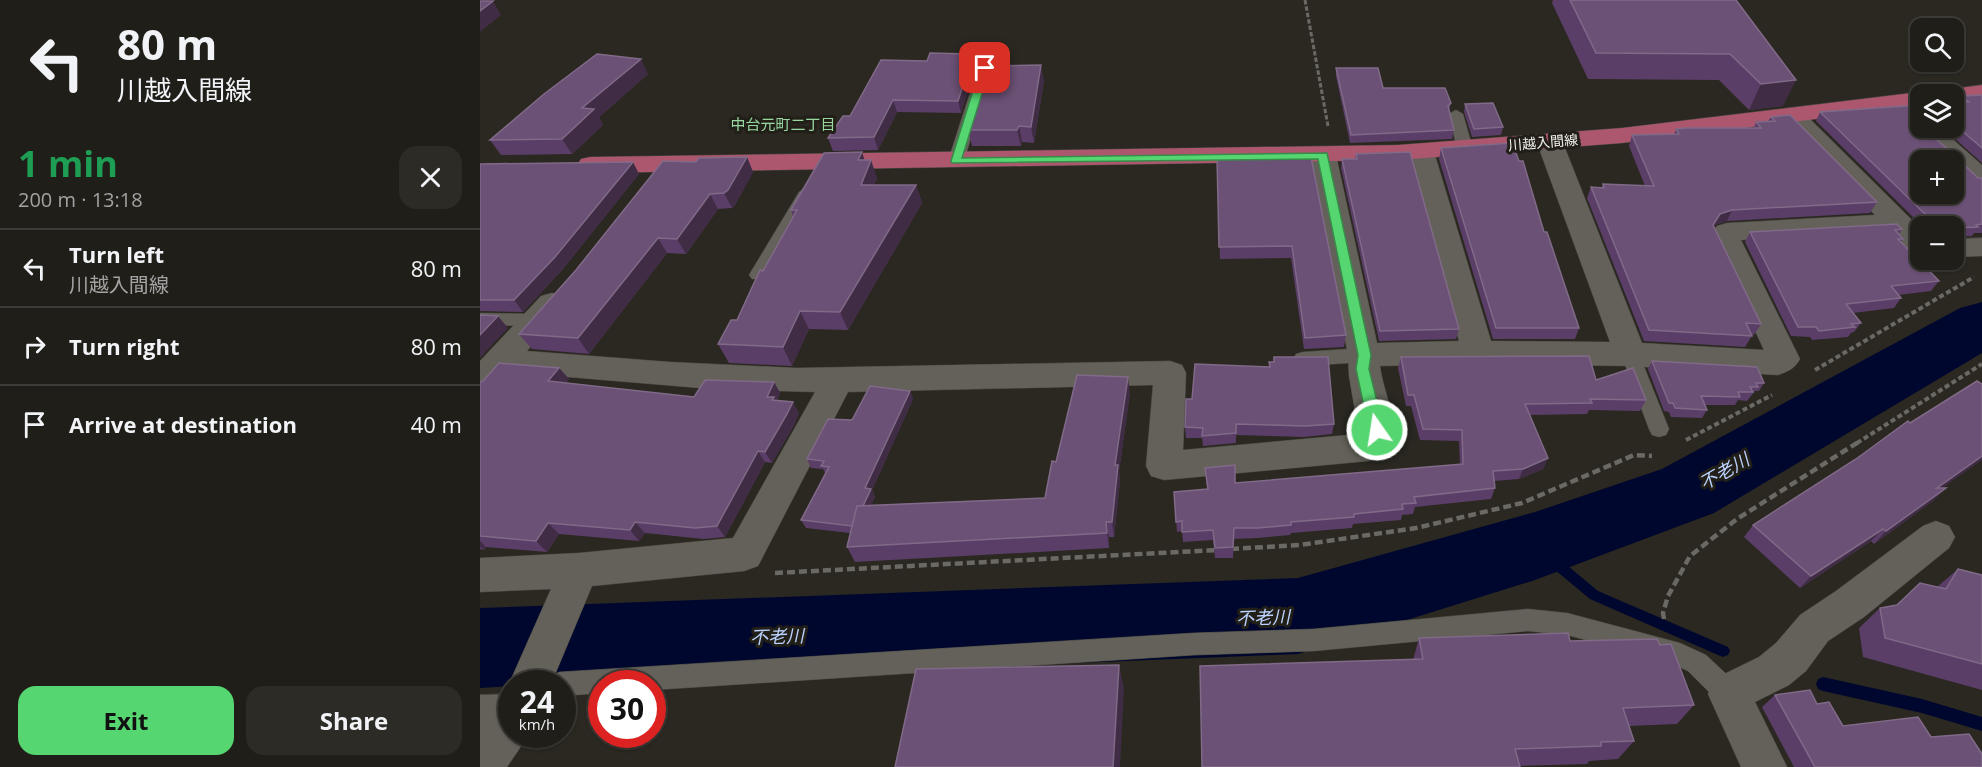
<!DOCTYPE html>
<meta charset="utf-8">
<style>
:root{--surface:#201e19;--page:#2d2b26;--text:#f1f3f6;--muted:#a2a2a2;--line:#3d3c38;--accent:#56d671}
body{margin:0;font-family:"Open Sans","Noto Sans JP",sans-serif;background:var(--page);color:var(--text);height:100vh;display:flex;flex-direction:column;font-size:22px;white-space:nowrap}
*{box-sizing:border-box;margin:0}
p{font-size:20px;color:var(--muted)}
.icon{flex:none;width:33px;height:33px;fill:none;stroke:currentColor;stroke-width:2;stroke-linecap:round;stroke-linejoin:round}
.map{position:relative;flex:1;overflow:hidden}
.sheet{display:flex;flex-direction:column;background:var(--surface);width:480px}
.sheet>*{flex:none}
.top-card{background:#201e19;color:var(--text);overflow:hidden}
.tools{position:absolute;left:1430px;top:18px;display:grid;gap:12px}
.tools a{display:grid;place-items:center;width:54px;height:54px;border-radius:12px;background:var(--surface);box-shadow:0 2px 4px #0004,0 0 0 2px var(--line);font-size:30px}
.speed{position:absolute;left:18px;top:670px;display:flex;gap:12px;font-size:30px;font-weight:700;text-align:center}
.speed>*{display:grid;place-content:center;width:78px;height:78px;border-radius:50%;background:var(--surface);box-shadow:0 2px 4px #0004,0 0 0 2px var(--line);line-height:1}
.speed small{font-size:15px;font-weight:400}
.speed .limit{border:9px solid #d22;background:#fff;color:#111}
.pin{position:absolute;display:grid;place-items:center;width:51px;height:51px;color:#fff;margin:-26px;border-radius:12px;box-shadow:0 3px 9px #0006}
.me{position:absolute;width:66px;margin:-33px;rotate:347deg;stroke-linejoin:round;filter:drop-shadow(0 0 4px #0008)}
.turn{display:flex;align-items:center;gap:21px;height:126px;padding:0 18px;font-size:27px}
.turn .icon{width:78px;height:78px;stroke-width:2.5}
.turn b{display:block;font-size:42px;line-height:51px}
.round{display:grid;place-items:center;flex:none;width:63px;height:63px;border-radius:18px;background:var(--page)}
.summary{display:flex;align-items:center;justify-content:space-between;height:102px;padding:0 18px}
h1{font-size:36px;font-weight:700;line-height:45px;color:#1e9e55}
.button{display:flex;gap:12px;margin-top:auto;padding:12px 18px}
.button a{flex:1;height:69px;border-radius:18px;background:var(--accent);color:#111;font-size:24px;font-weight:700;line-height:69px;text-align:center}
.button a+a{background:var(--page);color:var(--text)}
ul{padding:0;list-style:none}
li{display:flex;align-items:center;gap:18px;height:78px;padding:0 18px;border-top:2px solid var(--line)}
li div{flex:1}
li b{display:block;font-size:22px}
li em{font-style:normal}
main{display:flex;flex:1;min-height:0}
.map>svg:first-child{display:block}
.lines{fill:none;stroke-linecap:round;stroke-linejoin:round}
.stream{fill:#00072f;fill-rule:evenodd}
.river{fill:#00072f;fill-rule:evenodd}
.lane-casing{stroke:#494741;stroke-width:1}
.street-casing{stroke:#494741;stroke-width:1}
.primary-casing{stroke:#494741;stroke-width:1}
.path-far2{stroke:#6b6963;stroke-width:3;stroke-dasharray:4.5 2;stroke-linecap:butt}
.path-far1{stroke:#6b6963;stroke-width:4;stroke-dasharray:5 3;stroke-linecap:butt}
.path{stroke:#6b6963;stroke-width:4.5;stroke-dasharray:8 4;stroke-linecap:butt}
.lane{fill:#636159;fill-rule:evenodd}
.street{fill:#636159;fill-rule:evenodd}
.primary{fill:#ad576f;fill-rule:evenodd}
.wall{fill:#5a3e67}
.shaded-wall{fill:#402d45}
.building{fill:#6b5175;stroke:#806a88;stroke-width:1.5;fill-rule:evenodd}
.route{fill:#56d671;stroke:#388b49;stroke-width:1.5}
.labels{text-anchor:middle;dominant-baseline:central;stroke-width:6;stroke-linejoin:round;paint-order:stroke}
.far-street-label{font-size:14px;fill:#f2f0ec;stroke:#211f18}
.far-neighbourhood-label{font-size:15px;fill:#99d8a1;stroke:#211f18}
.water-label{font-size:18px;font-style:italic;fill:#bbd2fe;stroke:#211f18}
</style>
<main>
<section class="sheet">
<div class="top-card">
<div class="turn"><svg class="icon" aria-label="left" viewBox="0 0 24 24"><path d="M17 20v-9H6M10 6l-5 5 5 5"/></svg><div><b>80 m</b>川越入間線</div></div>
</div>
<div class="summary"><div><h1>1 min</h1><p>200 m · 13:18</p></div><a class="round"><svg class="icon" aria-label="close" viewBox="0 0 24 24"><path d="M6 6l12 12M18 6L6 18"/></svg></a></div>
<ul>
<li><svg class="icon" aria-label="left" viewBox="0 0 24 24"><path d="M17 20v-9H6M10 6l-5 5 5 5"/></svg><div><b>Turn left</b><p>川越入間線</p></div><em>80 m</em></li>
<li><svg class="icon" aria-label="right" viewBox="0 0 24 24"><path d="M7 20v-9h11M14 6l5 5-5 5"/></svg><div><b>Turn right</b></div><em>80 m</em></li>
<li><svg class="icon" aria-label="arrive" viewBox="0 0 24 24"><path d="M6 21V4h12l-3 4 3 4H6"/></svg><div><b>Arrive at destination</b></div><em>40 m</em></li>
</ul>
<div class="button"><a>Exit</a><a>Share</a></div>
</section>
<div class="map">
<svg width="1502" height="767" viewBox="0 0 1502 767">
<rect width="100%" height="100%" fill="#2a2821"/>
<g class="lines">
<path class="stream" d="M1055 541 1059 542 1118 591 1248 647 1250 651 1248 655 1243 657 1238 655 1110 599 1051 550 1049 546 1051 542Z
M1343 677 1442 699 1502 717V731L1442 713 1343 691 1338 689 1336 684 1338 679Z"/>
<path class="river" d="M1502 302V353L1234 513 1055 580 818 654 82 684H32V686L0 688V608L818 578 1055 512 1182 469 1480 308Z"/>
<g class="lane-casing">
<path id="lane" d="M505 64 512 68 484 161 481 164H471L468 161 498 68Z
M976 110 983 114 993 149 990 152H980L977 149 969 114Z
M327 187 335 192 287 275 284 279H272L269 275 319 192Z
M0 313 56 314 62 315 65 320 62 325 56 326 0 325Z
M1150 347 1157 349 1189 429 1186 435 1179 437 1172 435 1169 429 1141 354 1143 349Z
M884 348 891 350 893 355 891 360 884 362 823 366 816 364 813 359 816 354 823 352Z
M1048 609 1087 613 1200 643 1226 655 1258 685 1262 694 1258 703 1249 706 1240 703 1208 671 1188 662 1087 635 1048 631 834 651 714 655 172 690V684H122V693L82 696V684H67L71 675 80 672 714 633 834 629Z"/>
</g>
<g class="street-casing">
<path id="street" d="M1312 108 1321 110 1440 228V254L1430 251 1411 232 1261 240 1320 359C1314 369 1309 371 1298 375L1150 366 998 364 900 366C904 400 933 446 888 461L684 480 671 476 666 466 673 385 368 392 278 566 264 571 112 586 71 684H32V691L29 684 71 589 0 592V558L99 553 253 538 335 392 232 389 28 372 12 391 0 394V361L61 296 72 293 83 296 87 303 47 351 190 362 317 368 690 361 702 365 706 373 703 450 879 434 869 376 868 355 830 155 834 150 843 147 852 150 856 155 897 343 979 341 928 152 932 147 941 144 950 147 954 152 1011 341 1130 342 1057 143 1061 138 1070 135 1079 138 1083 143 1162 343 1284 350 1230 235 1237 226 1247 223 1395 215 1303 120 1300 115 1303 110Z
M1440 122V128H1460L1502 165V187L1493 185 1473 166V160H1467L1437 133 1434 128Z
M1502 238V256L1473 257V239Z
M1456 521 1469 526 1475 537 1469 548 1384 617 1348 641 1326 671 1309 685 1275 702 1307 767H1261L1228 694 1234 679 1279 657 1296 643 1320 615 1356 591 1443 526Z
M32 694V735L48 736 27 767H0V695Z"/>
</g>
<g class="primary-casing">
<path id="primary" d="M1502 85V99L1473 102V94H1461L1465 90Z
M1440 92 1449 94H1440V106L1142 143 918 160 110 173 101 171 97 165 101 159 110 157 918 145 1142 128Z"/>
</g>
<path class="path-far2" d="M825 0 848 126"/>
<path class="path-far1" d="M1335 370 1494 277
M1206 440 1292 395
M1377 443 1502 364"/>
<path class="path" d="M751 549 820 545 936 528 1042 503 1154 455 1172 456
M295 573 737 550
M1184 619 1183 613 1188 596 1210 556 1257 519 1380 441"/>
<use href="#lane" class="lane"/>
<use href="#street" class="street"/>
<use href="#primary" class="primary"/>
</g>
<path class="wall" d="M1073 0H1256L1303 106 1269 110 1239 80 1108 79 1072 3Z
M491 67 489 73 491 82 481 113 417 112 398 150 353 151 348 138 370 116Z
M856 68 903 88 971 103 969 110 974 130 972 139 870 143 856 76Z
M168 74 119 117 123 125 92 154 21 155 10 140Z
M564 80 554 143 542 142 541 146H492L488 130Z
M1502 95V163L1463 128H1473V103H1477L1481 96Z
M985 104 1023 127 1021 135 992 137 984 112Z
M1340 112 1440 120 1439 121 1440 128 1478 159 1498 178H1502V233H1494L1492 236 1473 237V226H1442L1336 121Z
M1291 117 1397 202 1390 213 1247 221 1235 225 1234 227 1281 324 1274 335H1271L1272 336 1265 347 1164 341 1107 198 1111 187 1121 188 1123 184 1165 186 1149 146 1152 135H1194L1196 129 1274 128 1276 122 1288 121Z
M961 148 1064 232 1099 328 1095 339H1013L959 159Z
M876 154 979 329 976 339 899 341 861 168 862 159H875Z
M267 157 273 172 255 205 252 208 238 209 206 254 187 253 109 354 52 349 39 334 96 270 216 162Z
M831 157 866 335 864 347 824 349 811 258 740 259 737 158Z
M385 160 397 178 394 185H436L442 203 368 330 329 329 312 366 249 363 238 344 257 320 283 271 313 216 311 210Z
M0 164 159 174 83 269 43 312 0 311Z
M1422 229 1419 234 1423 239 1421 242 1459 281 1451 291 1418 295 1421 298 1414 308 1373 313 1381 323 1374 332 1371 333 1368 337 1332 340 1330 337 1311 336 1265 242 1270 232Z
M794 357 854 424 852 434 824 437 756 435V443L723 446 722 438H706L705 427 712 399 789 367 793 362Z
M921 357 1116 380 1166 400 1160 411 1109 410 1107 414 1050 415 1068 458 1063 469 1039 479 1014 481 1015 488 1011 499 935 507 933 514 922 515 921 520 873 524 872 528 811 533 810 535 777 538 754 539 753 558H735L733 540 703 542 702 531 697 532 694 492 727 489 725 468 755 483 980 465 979 441 940 440 931 406H926L918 368Z
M1172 361 1284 383 1279 391H1275L1267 401 1258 400 1255 405H1225L1227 410 1222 418 1191 417 1189 412 1184 411 1168 369Z
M79 368 89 379 86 383 214 397 294 382 300 393 297 400 319 413 314 425 292 463 285 462 245 537 224 539 165 533 159 541 79 534 67 552 6 547 4 550 0 549V382Z
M430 391 433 399 392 490 395 497 391 505 565 498 576 462 650 393 639 471 640 481 634 537H629V548L375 562 367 547 370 533 326 528 321 520 345 473 343 469 331 468 327 459 372 420Z
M1454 500 1394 544 1391 541 1320 588 1264 537 1273 525Z
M1478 569 1502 575V690L1383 657 1379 628 1400 608 1416 605 1440 583 1457 587Z
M939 638 1090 641 1180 645 1214 705 1197 724 1149 726 1154 741 1138 759 1109 761 1107 764 1039 766 933 660Z
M1295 695 1337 704 1363 726 1451 737 1502 767H1314L1282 707Z"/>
<path class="shaded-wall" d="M13 1 21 15 0 32V11Z
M488 54 491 67 489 73 491 82 481 113 478 101 483 70Z
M161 59 168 74 119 117 123 125 92 154 82 139 102 108Z
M561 65 564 80 554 143 551 127Z
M1316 80 1303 106 1269 110 1281 84Z
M413 100 417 112 398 150 394 137Z
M539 126 542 142 541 146 537 130Z
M382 152 387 168 391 160 397 178 387 203 381 185 378 160Z
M267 157 273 172 255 205 252 208 244 193Z
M153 162 159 174 83 269 43 312 34 300Z
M436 185 442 203 368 330 360 312Z
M230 194 238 209 206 254 197 239Z
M1252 210 1247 221 1235 225 1228 236 1240 214Z
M178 238 187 253 109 354 98 338Z
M320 311 329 329 312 366 303 347Z
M18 316 28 328 0 358V335Z
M79 368 89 379 78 393 68 381Z
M648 377 650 393 639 471 640 481 634 537 632 522 635 465Z
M294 382 300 393 296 401 287 397Z
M430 391 433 399 392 490 395 497 378 534 385 488Z
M313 402 319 413 314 425 292 463 285 452Z
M278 451 285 462 245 537 237 526Z
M1502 456V460L1445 500 1457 488Z
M1068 458 1063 469 1039 479 1043 469Z
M1466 488 1454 500 1394 544 1406 531Z
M155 522 165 533 159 541 150 530Z
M626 522 629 537V548L627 533Z
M68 523 79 534 67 552 56 541Z
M1403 529 1391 541 1320 588 1331 576Z
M0 541 6 547 4 550 0 547Z
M639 665 644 688 640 767H633Z"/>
<path class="building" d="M1090 0H1256L1316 80 1281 84 1250 54 1116 53Z
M0 1H13L0 11Z
M450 53 488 54 483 70H488L478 101 413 100 394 137 348 138 363 116H370L401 60 447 61Z
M117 54 161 59 102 108 114 109 82 139 10 140 64 94Z
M561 65 551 127 539 126 537 130H488L507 66Z
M856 68H898L903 88H965L971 103 968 106 974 130 871 135Z
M1502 95V148L1473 123V103L1489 102 1481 96Z
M1013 103 1023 127 994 129 985 104Z
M1440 105V116L1438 118 1440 123V128H1443L1472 153H1477L1478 159 1498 178H1502V224L1496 225 1498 227 1473 228V226H1448V217L1340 112ZM1440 160H1473V194H1440Z
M1310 115 1397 202 1252 210 1240 214 1233 225 1281 324 1266 323 1272 336 1169 330 1111 187 1124 188 1123 184 1174 186 1152 135 1199 134 1196 129 1204 128H1281L1276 122 1295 121 1291 117Z
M1032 143 1039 161H1043L1064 232H1067L1099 328H1016L961 148Z
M382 152 378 160H391L381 185H436L360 312 320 311 303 347 238 344 251 320H257L280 270 283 271 317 210H311L344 153Z
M930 152 979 329 900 331 862 159H877L876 154Z
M267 157 248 190 244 193 230 194 197 239 178 238 98 338 39 334 96 270 183 161 216 162 219 158Z
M831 157 866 335 825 338 812 246 739 247 737 158Z
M153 162 75 257 34 300H0V164Z
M1417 224 1422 229 1415 230 1423 239H1418L1459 281 1411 286 1421 298 1366 304 1381 323 1371 324 1375 327 1339 331 1336 327H1318L1270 232Z
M0 315 18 316 0 335Z
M1109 356 1116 380 1153 368 1166 400 1110 399 1112 403 1045 404 1068 458 1043 469 1013 471 1015 488 934 497 936 503 922 504 923 509 874 514V517L811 522V525L778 528H754L753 547 735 548 733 530 702 532V521L696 522 694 492 728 489 725 468 755 465V483L983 464 982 430 943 429 934 395H928L921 357Z
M794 357H848L854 424 825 426 756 424V433L722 436 723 428 705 427 706 399H712L715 364 790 367 789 362H794Z
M1172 361 1277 367 1284 383H1276L1278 387H1270L1273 392H1258L1260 397 1221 396 1227 410 1195 408 1193 403H1189Z
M19 363 79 368 68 381 214 397 225 380 294 382 287 397H294L292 400 313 402 307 414 285 452 278 451 237 526 215 528 155 522 150 530 68 523 56 541 0 536V382L3 381Z
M597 375 648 377 635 465H638L632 522H626L627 533 367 547 377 506 565 498 572 461 576 462Z
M1497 381 1502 384V456L1457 488H1466L1406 531 1403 529 1331 576 1273 525 1376 459 1428 421 1430 423Z
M390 386 430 391 385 488 391 489 383 506H377L372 526 321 520 349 467 341 466 344 461 327 459 348 419 372 420Z
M1478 569 1502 575V664L1405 638 1400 608 1417 605 1440 583 1466 589Z
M1088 633 1090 641 1177 639 1180 645 1191 644 1214 705 1143 708 1154 741 1121 742V746L1035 749 1040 767H722L720 666 943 659 939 638Z
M639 665 633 767H415L436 669Z
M1330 690 1337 704 1349 702 1363 726 1438 717 1451 737 1489 734 1502 754V767H1335L1295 695Z"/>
<path class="route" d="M505 65 510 68 482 158 847 153 891 355 889 369 904 430 902 434H892L889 430 876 369 878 355 838 159 472 163 471 161 500 68Z"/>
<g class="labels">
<g class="far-street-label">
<text transform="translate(1063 142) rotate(-5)">川越入間線</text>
</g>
<g class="far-neighbourhood-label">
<text x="303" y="124">中台元町二丁目</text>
</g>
<g class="water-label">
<text transform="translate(1244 471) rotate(-30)">不老川</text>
<text transform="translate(783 617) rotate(-2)">不老川</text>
<text transform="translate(297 636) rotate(-2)">不老川</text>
</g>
</g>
</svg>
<div class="tools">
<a><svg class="icon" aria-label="search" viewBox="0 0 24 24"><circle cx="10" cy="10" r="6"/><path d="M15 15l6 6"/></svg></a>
<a><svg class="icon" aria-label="layers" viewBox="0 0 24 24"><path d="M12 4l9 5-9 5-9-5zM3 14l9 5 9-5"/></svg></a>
<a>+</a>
<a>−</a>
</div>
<div class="speed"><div>24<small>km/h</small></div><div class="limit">30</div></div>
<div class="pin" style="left:505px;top:68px;background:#d93025"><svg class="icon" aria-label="arrive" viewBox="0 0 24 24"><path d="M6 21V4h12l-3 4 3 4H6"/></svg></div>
<svg class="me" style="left:897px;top:430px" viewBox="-20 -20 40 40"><circle r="17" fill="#56d671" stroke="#fff" stroke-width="3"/><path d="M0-11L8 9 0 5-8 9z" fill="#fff"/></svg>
</div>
</main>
